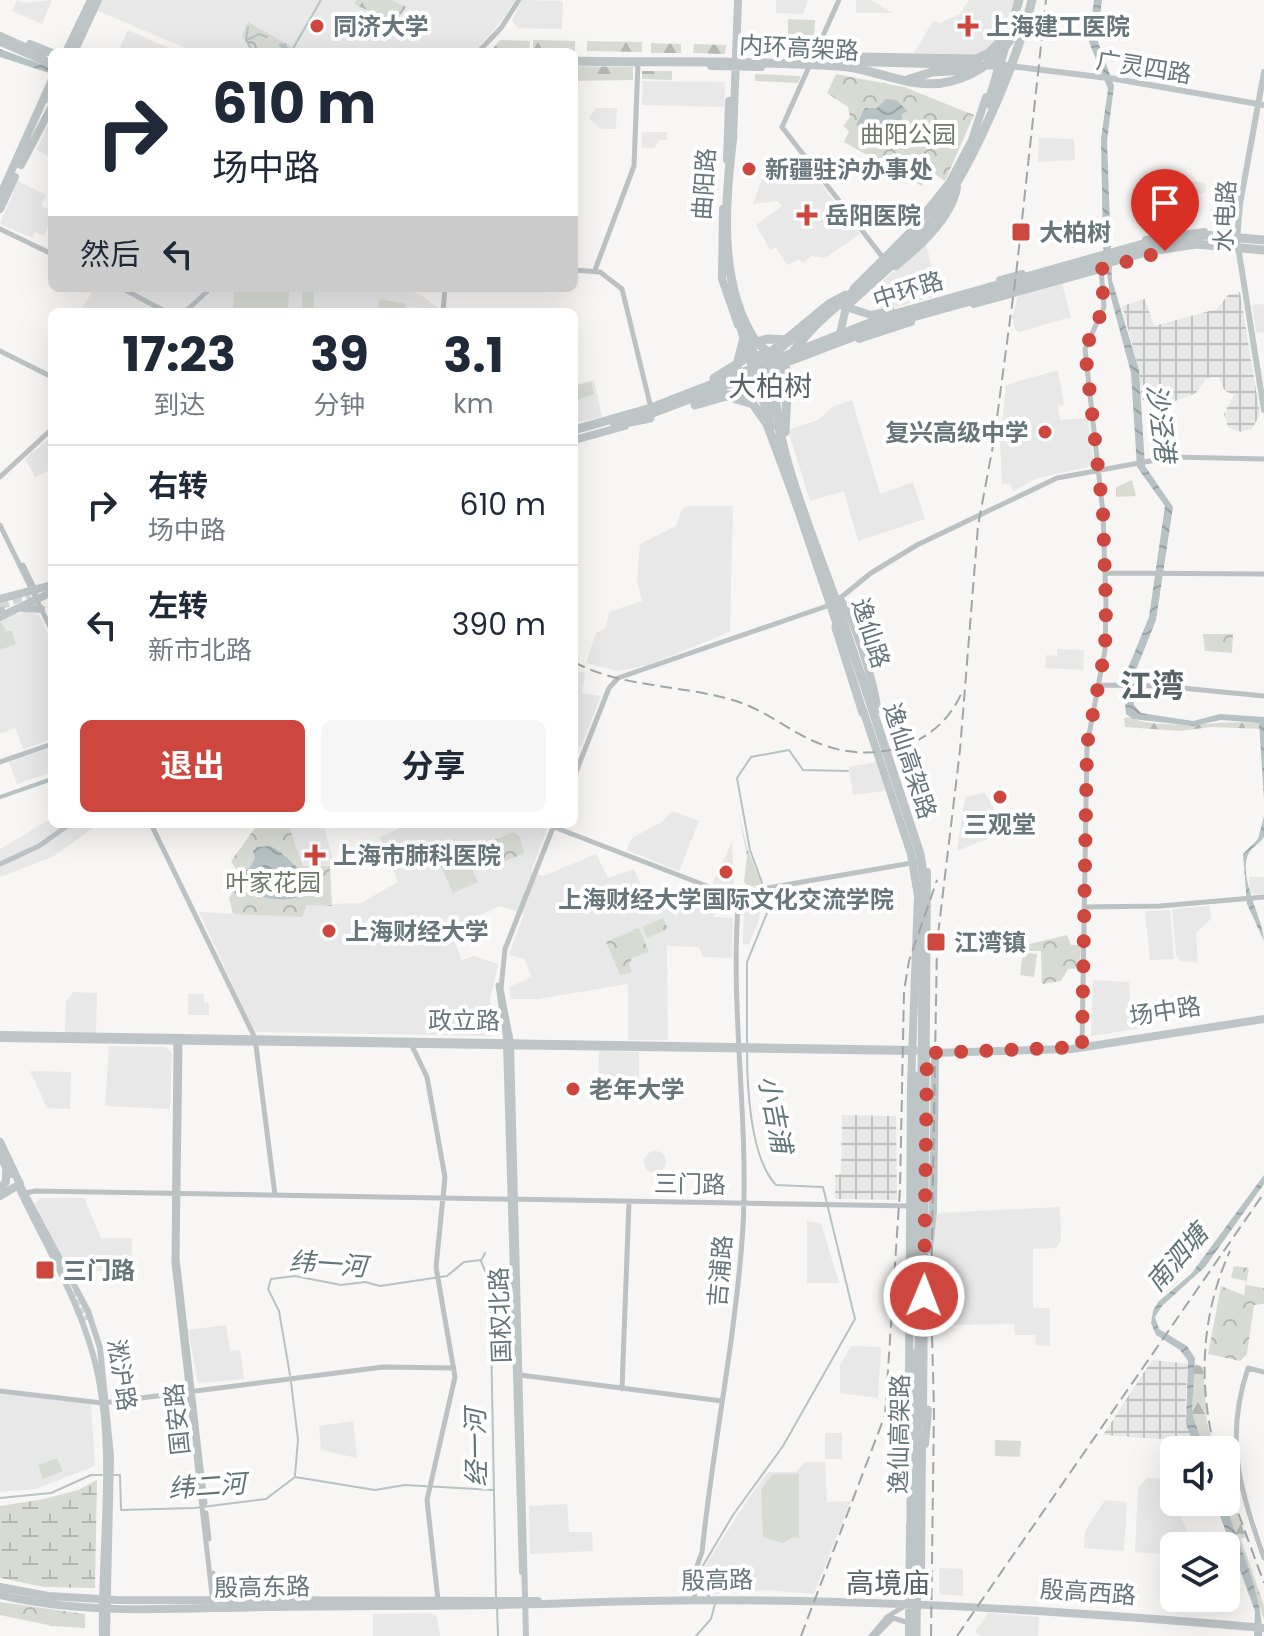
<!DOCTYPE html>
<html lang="zh">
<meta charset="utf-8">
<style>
:root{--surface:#fff;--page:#f6f6f7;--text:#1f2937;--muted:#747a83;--line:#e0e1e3;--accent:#cd473e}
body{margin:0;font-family:Poppins,"Noto Sans SC",sans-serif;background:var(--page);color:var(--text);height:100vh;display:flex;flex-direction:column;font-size:30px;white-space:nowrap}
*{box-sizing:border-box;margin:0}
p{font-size:26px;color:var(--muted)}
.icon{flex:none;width:44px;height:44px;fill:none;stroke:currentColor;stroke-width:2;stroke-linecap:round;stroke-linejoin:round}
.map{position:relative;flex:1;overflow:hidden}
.sheet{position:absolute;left:48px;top:308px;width:530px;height:520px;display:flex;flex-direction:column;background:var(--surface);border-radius:12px;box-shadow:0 8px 32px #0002}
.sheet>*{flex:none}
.guide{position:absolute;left:48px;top:48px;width:530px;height:244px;border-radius:12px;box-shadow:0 8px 32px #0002;background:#fff;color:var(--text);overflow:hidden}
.buttons{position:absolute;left:1160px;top:1436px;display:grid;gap:16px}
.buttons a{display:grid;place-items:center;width:80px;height:80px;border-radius:12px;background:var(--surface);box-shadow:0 8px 32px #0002;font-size:40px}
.pin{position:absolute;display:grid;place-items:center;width:68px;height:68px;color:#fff;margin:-82px -34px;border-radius:50% 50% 50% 0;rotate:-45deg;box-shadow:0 0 8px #0007}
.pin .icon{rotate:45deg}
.me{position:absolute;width:88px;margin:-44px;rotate:1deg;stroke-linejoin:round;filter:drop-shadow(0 0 6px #0008)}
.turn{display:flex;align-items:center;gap:28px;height:168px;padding:0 32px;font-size:36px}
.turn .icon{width:104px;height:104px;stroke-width:2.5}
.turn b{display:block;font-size:56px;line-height:68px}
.then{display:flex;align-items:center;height:76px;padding:0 32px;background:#0003;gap:16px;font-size:30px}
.eta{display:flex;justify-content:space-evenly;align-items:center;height:136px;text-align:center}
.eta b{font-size:48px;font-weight:700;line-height:56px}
.button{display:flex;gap:16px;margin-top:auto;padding:16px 32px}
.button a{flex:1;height:92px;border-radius:12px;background:var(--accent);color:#fff;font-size:32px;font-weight:700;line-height:92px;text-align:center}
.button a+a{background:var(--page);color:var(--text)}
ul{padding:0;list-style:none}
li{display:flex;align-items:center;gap:24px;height:120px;padding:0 32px;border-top:2px solid var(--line)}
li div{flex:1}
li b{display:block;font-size:30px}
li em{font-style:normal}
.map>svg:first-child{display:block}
.built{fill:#e7e8e7}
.industrial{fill:url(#industrial-grid)}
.forest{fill:url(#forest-firs)}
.wetland{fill:url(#wetland-marsh)}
.park{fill:url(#park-crowns)}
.garden{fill:#d8dbd4}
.water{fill:url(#water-waves)}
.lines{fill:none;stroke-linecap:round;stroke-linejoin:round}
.stream{stroke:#b6c2c4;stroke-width:2}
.canal{stroke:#b6c2c4;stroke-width:4}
.secondary-tunnel{stroke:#d3d6d6;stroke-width:6;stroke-dasharray:6 3;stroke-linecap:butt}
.primary-tunnel{stroke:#d3d6d6;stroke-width:8;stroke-dasharray:8 4;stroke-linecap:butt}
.trunk-tunnel{stroke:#d3d6d6;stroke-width:9;stroke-dasharray:9 4.5;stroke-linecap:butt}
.tertiary{stroke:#bcc1c3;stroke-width:5}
.secondary{stroke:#bec5c7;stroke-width:6}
.primary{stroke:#bec5c7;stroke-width:8}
.trunk{stroke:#bec5c7;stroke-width:9}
.rail{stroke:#9fa6a9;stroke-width:2;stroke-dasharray:12 6;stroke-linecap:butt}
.route{stroke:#cd473e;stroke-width:14;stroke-dasharray:0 25.2}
.poi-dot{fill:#cd473e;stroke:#fff;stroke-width:3}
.labels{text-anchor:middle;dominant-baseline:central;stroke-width:8;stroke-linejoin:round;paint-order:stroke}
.poi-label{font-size:24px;font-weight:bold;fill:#66767b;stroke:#fff;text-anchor:start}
.street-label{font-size:24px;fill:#66767b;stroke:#fff}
.park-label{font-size:24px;fill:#6e7968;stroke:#fff}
.water-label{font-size:26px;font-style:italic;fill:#607576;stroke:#fff}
.quarter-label{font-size:28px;fill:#576367;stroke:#fff}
.district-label{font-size:32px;font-weight:bold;fill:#576367;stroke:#fff}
</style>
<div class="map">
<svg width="1264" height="1636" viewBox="0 0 1264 1636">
<defs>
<pattern id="industrial-grid" width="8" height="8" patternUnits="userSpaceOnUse" patternTransform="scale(2)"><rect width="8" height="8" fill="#e7e8e7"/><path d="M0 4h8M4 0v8" fill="none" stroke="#bfc1c0"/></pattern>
<pattern id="forest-firs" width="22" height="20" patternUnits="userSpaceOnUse" patternTransform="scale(2)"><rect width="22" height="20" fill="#d8dbd4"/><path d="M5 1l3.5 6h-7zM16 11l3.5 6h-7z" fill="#b3b6b1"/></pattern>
<pattern id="wetland-marsh" width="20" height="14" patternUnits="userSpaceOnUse" patternTransform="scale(2)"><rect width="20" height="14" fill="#d8dbd4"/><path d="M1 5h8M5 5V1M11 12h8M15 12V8" fill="none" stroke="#b3b6b1"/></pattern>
<pattern id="park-crowns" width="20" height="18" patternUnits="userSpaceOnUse" patternTransform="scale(2)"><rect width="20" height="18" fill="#d8dbd4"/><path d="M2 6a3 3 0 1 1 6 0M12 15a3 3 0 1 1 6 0" fill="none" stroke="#b3b6b1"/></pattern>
<pattern id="water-waves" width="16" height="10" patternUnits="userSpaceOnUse" patternTransform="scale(2)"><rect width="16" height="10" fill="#b6c2c4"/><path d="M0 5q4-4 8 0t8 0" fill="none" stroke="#98a2a4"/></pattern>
</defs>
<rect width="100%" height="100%" fill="#f7f6f4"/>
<path class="built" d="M17 0 23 3 52 0 42 24 12 11Z
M101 0H515L500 23 474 52H195L96 10Z
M522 0 563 1 562 29 518 28 512 21Z
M776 0H808L803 14 776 13Z
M856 0H870L893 13H856Z
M969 0H1014L1001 38 983 55 914 53 933 21 940 23 960 14Z
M128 30 178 52H118Z
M643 81 725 82 724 107 642 105Z
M596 108H617L616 129H601L589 118Z
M48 125 52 126V158L37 150Z
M642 132H667V140H659L654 148H642Z
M1039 138 1074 139 1075 160 1038 162Z
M766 167 782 181 801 184 814 175 860 234 825 258 811 256 803 263 799 259 787 265 776 247 770 250 756 225 782 206 778 201 753 204Z
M18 181 46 195 41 206 52 211V218L44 236 35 232 32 238 0 224Z
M1189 181 1206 183 1205 193 1189 194V206L1176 207 1175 190Z
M926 244 939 295 882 311 872 290Z
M1062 284 1071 317 1019 332 1015 329 1012 317 1018 296Z
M95 288H114L164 312H79Z
M127 288H207L182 312H173Z
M216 288H403L421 295 439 309 409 307 407 312H189Z
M1264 304V333L1256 332 1252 305Z
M1058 370 1064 405 1058 406 1060 420 1088 418 1094 466 1037 478 1014 491 1010 484H1002L1000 443 1006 385Z
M594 380 602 417 574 423V385Z
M852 400 880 494 913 482 925 519 858 541 844 491 810 501 788 430 818 420 834 406Z
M52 436V478L48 471 35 477 25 459Z
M688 506H733L730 632 648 665 618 671 586 663 596 633 606 628 609 612 642 601 637 580 640 544 676 526 682 509Z
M26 611 39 615 52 642V739L23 749 15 728 0 734V620Z
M1057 649 1084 650 1083 670 1045 668 1046 655 1057 656Z
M574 671 585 673 582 693 601 696 581 746 575 745 574 755Z
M52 747V772L17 784 9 762Z
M876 762 885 791 853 795 849 767Z
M985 793 995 811 991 819 999 834 957 851 965 797Z
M672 811 699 821 679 871 626 850 632 838 662 822Z
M52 818V824H99L52 857 0 877V849Z
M288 824H323L335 866 303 867Z
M397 824H533L547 829 531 872 543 876 596 854 608 878 634 869 654 915 703 890 722 898 713 917 733 918 732 958 703 957 699 947 667 946 668 1040H628V984L538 999H511L509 987 532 977 524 959 509 955 524 914 500 906 449 929 462 960 474 956 498 964 490 999 496 1030 491 1036 255 1032 199 912 302 917 307 905 361 903 398 882 380 837 398 829Z
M732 842 734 885 727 889 712 884Z
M1249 877H1264V894H1250Z
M764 893 758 923 749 944 743 945 744 899Z
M1210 906 1211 919 1196 933 1198 963 1181 961 1176 955 1172 909Z
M1170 910 1174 959 1150 960 1145 911Z
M1093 980 1129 982 1130 1004 1154 1002 1155 1026 1091 1036Z
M73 992 97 993 96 1034H65L66 1002Z
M188 994H204V1003H209V1015H188Z
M109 1046 166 1047 172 1053 170 1109 105 1106Z
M599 1051 639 1052V1089H598Z
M30 1071 71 1072 70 1109 47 1108Z
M644 1162a11 11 0 1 1 22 0a11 11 0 1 1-22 0Z
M40 1198H84L101 1238H132V1271H70L35 1204Z
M1060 1207 1061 1241 1056 1248 1033 1249V1308H1050V1346L1036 1345 1035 1335H1015L1014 1324 933 1325 934 1218 939 1213Z
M807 1221 821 1223 839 1283H807Z
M1178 1273V1282L1165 1294H1158L1156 1279 1165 1274Z
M226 1325 230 1351 240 1350 244 1379 198 1383 188 1330Z
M851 1346 881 1347 878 1398 840 1393V1365Z
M0 1393 91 1404 95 1466 35 1489 0 1492Z
M353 1421 357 1458 321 1450 319 1426Z
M825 1433H842V1459H825Z
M805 1462H825L827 1502 851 1501 814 1594 766 1590 714 1594 700 1579 705 1566 748 1499 768 1472H796Z
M1147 1478 1168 1479 1174 1502 1194 1546H1174V1555L1135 1552 1138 1488Z
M1105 1500 1127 1502 1124 1551 1084 1548 1085 1531Z
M567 1504 569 1532H592L593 1551 530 1554 529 1506Z
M939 1568 963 1569V1596L939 1594Z
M430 1613 437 1617 440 1636H373V1614Z
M988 1613 1039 1617 1038 1636H981L975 1632Z"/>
<path class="industrial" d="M1240 292 1260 415 1252 428 1241 432 1228 427 1224 414 1234 395 1225 391 1218 377 1207 378 1196 393 1170 403 1142 400 1139 370 1122 306 1145 299 1154 326 1217 309 1228 295Z
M842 1115 896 1116 897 1200 835 1199V1175L841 1174Z
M1152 1360 1188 1364 1185 1412 1192 1441 1103 1435Z"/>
<path class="forest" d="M356 0H391L406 7 398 19 388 20 354 4Z
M500 40 530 41 529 51 490 52Z
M533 40 575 41V51L533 50Z
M587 41 642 42V52L587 51Z
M651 43 681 44V53H651Z
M694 44 726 45 725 54 693 53Z
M574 66 633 67V80L574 81Z
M642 71H672V80L642 79Z
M755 74 801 76 798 83 755 81Z
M1132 480 1136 496 1116 497V487Z
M1128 717C1166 732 1218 719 1259 723L1262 729 1211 727 1180 731 1125 727 1124 719Z
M1194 1364 1203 1367 1207 1422 1215 1450H1204L1192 1412Z
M1226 1483 1246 1537 1241 1539 1264 1606V1620L1224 1502Z"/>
<path class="wetland" d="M97 1480 95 1588 44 1587 0 1578V1506L44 1499 78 1490Z"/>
<path class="park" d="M248 22 292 47 289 52H255L242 36Z
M836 74 904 87 974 115 945 181 932 172 922 186 844 142 849 131 843 126 850 117 848 107 827 93Z
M379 299 406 304 404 312H378Z
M0 621 6 631H12L16 644 0 650Z
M1203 634H1233L1232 653 1205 651Z
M738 810 747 848 762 885 749 887 744 882 747 856Z
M258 824H288L303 866H330L332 906 307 905 302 917 233 914 229 898 241 878 231 861Z
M514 832 520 837 524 853 504 862 494 840Z
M663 918 668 929 647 938 642 927Z
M639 928 649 952 632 958 629 964 632 972 620 975 606 942Z
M1067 935 1071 945H1081L1080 968 1068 969 1061 981 1042 984 1041 951H1020L1021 946Z
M1234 1266 1249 1268 1246 1285 1264 1288V1304L1254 1305 1247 1354 1240 1361 1208 1354 1221 1286 1244 1295 1246 1281 1231 1278Z
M0 1602 85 1614V1628L53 1626 0 1615Z"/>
<path class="garden" d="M788 19 815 20 814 43 788 42Z
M234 288H289L288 312H233Z
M302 288H314V312H302Z
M591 382 594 394 574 401V386Z
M461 844 478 882 453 893 436 855Z
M1023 952 1037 954 1034 977 1020 975Z
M995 1440 1021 1441 1020 1457 995 1456Z
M57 1458 63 1471 43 1479 38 1465Z
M773 1474H799V1538L793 1537 783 1543 763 1537 761 1489Z"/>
<path class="water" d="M1094 0H1102L1097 39 1114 86 1107 141 1112 280 1139 370 1145 466 1173 507 1156 620 1132 680 1134 705 1141 713 1193 721 1220 714 1264 717V799L1259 723 1221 720 1193 726 1133 719 1126 714 1123 680 1149 617 1165 506 1137 467 1131 373 1110 294 1103 246 1101 139 1108 89 1089 42Z
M0 49 52 68V74L0 57Z
M886 99 896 100 908 111 902 114 901 132 906 126 913 128 905 137 895 139 876 125 870 132 856 125 865 108H877Z
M1264 816V837C1260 843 1254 846 1250 851 1235 874 1264 919 1264 941L1247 904 1243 854 1258 839Z
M270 846C286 853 296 869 311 879L305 884 278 868 266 876 260 869 254 879 260 887 263 879 269 877 267 894 291 892 322 879 320 886C296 904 277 901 250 894L254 887 247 881 246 874 255 858 253 851 257 847Z
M1264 1175V1184L1205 1267 1162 1306 1155 1317 1159 1329 1187 1346 1195 1358 1192 1412 1204 1450H1196L1186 1424 1188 1361 1180 1350 1156 1335 1151 1323 1153 1311 1158 1302 1191 1274Z
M1215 1502H1224C1237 1538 1264 1599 1262 1636H1254L1255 1611Z"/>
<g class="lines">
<path class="stream" d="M248 27 246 40 253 52
M247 40 259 34 267 37
M291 52 321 0
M747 1044V962L767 913 768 899 750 850 737 778 751 757 789 750 803 770 848 771
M482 1259 485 1253
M481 1261 490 1283 496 1597
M290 1375 279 1311 268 1289 271 1279 295 1276 341 1285 365 1282 380 1286 447 1276 464 1262 481 1260
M291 1382 298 1440 295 1475
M113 1475H120L121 1510 194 1508 266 1499 295 1477 375 1490 405 1485 494 1490
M0 1498 51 1493 91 1475H102
M709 1596 700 1586 698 1574 733 1515 783 1446 855 1319 823 1187 776 1185C750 1158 747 1086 747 1050
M497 1607 498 1636
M696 1636 711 1619 715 1604"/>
<path class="canal" d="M281 45 291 52
M0 797 52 779"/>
<path class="secondary-tunnel" d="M74 1291 87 1320"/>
<path class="primary-tunnel" d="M49 104 52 96"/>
<path class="trunk-tunnel" d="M0 605 30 594"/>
<path class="tertiary" d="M839 0 782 127 884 259
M478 52 501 28 519 0
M0 229 52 254
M574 270 600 272 622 289 651 408
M595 270 634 166 638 62
M121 288 167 312
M185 312 211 288
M443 312 445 288
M0 351 52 377
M0 477 52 429
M0 525 52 631
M23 565 36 592
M1106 573 1264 574
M839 599 871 573 917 545 1057 478 1172 457 1264 459
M1099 685 1161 686 1264 696
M0 762 52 744
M574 777 609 688 618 678 830 605
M151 824 255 1038 275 1195
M546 824 725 893 750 891 923 861
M0 864 39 846 70 824
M1085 907 1160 906 1264 897
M498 985 506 1041
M511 1040 501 989 505 949 554 825
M176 1042 174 1263 213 1603
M180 1042 177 1258 205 1503
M412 1046 427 1077 445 1177 436 1267 455 1377 427 1500 438 1600
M1082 1047 1087 745 1105 650 1106 605 1103 513 1085 349 1104 307 1101 269
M22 1194 35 1191 911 1206
M1264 1372 1248 1368C1224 1440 1240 1489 1264 1558
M520 1375 722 1401
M622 1389 629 1201
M0 1391 102 1403 383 1367 454 1368
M206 1513 209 1539
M213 1573 215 1603
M695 1600 693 1577 702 1552C713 1444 736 1336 743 1227 749 1116 729 1004 739 893
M871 1636 887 1617 906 1605
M875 1636 893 1618 909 1623"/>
<path class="secondary" d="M1010 66 1116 79 1264 105
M1264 72 1240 204 1237 240 1264 410
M0 1034 915 1049
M0 1039 915 1052
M506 1044 522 1572
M511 1044 526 1636
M20 1184 88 1311 100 1348 111 1456 107 1636
M17 1185C46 1247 84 1307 98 1375 115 1460 100 1550 102 1636"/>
<path class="primary" d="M0 36 43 55
M30 44 52 53
M66 52 91 0
M74 52 98 0
M855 62 1010 66
M711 66 761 67
M996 93 1009 66
M733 139 738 0
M727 160 729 101
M21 165 52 106
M945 191 972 140 986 97
M0 196 52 80
M0 209 15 177
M723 209 722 279 738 325
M1146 240 1204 232
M896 266C919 247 951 219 957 188
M1000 280 1022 274
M974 304 1108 267
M843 306 871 315 891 311
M746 330 775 416
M839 339 846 307 897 261
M859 339 911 322
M744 341 771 427
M773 355 802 331
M758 377 785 371
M717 393 748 397
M574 440 625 426
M795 501 837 625
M0 599 52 585
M839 599C852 609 876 690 877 709
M23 608 41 609
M0 617 52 592
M863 710 911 854 918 896 911 1084 909 1383
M927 1049 935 1057 933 1211 929 1249
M931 1053 1072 1049 1264 1019
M0 1142 20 1184 0 1196
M0 1156 10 1174
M0 1188 6 1182V1171
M923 1418 927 872
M925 1444 928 1410
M921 1574 922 1440
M0 1587 48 1596 118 1600 538 1601
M0 1595C86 1616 179 1608 266 1607 368 1605 470 1607 572 1603 803 1594 1033 1608 1264 1628
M909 1636 910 1525"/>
<path class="trunk" d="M0 41 52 64
M857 57 976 59 989 53 1002 40
M815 59H861
M574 61C662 63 750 60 838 66 877 68 912 92 952 81 983 73 1005 52 1020 24
M907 80 932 72 966 70
M988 104 1019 0
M733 136C725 200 718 280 753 337 762 352 780 356 788 372L785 432
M854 289 910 233 948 185
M738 318 744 338 737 365 738 383 767 424 797 505
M754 343 767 339 790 340
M766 356 829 304 846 295
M714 378 750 356 768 355
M695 405 726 396 750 403
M647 415 884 325 1150 251 1196 244 1264 250
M615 425 650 418
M574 430 651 408 888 316 1143 244 1205 235 1264 240
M0 611H1
M837 617 836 628 863 713
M916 1253 918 1076
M911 1529V1399L916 1353
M916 1636 924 880 920 854C893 772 866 689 838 607 821 556 768 434 777 386 790 325 888 274 928 225 969 176 1017 62 1032 0"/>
<path class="rail" d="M574 662C620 687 679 685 729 699 760 707 782 726 811 740 866 766 936 752 962 692
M1215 1450C1198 1383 1201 1315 1230 1251
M1226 1480 1264 1583
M801 1636 885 1415 900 1189 904 991 909 961 937 880
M931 1636 934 1410 931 1297 937 943 960 750 978 526 994 440 1016 275 1046 0
M957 1636 1264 1193"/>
</g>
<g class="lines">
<path class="route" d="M924 1296 927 1053 1082 1047 1087 745 1105 650 1106 608 1103 513 1085 349 1104 307 1101 269 1165 251"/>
</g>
<g class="poi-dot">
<circle cx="317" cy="26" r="8"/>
<path d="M964 14h8v8h8v8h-8v8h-8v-8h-8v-8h8z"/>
<circle cx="749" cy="169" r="8"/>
<path d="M803 203h8v8h8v8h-8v8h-8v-8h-8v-8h8z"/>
<rect x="1011" y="222" width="20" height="20" rx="4"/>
<circle cx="1045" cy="432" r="8"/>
<circle cx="1000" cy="797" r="8"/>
<path d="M311 843h8v8h8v8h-8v8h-8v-8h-8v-8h8z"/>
<circle cx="726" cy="872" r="8"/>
<circle cx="329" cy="931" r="8"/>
<rect x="926" y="932" width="20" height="20" rx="4"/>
<circle cx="573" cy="1089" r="8"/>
<rect x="35" y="1260" width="20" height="20" rx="4"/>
</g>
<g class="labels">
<g class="poi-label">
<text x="333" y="26">同济大学</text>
<text x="986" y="26">上海建工医院</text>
<text x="765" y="169">新疆驻沪办事处</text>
<text x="825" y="215">岳阳医院</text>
<text x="1039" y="232">大柏树</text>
<text x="1029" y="432" text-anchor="end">复兴高级中学</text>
<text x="1000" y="824" text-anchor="middle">三观堂</text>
<text x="333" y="855">上海市肺科医院</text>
<text x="726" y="899" text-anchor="middle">上海财经大学国际文化交流学院</text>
<text x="345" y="931">上海财经大学</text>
<text x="954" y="942">江湾镇</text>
<text x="589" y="1089">老年大学</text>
<text x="63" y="1270">三门路</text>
</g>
<g class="street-label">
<text transform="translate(799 48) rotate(3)">内环高架路</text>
<text transform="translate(1144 67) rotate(9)">广灵四路</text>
<text transform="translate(704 184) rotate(-86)">曲阳路</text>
<text transform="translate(1225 216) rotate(-87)">水电路</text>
<text transform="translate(908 290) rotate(-17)">中环路</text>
<text transform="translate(871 633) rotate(72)">逸仙路</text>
<text transform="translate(910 761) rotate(72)">逸仙高架路</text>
<text transform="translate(1165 1011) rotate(-9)">场中路</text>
<text x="464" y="1020">政立路</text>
<text transform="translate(690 1184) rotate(1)">三门路</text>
<text transform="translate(720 1271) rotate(-85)">吉浦路</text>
<text transform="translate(500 1315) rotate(-92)">国权北路</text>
<text transform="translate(122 1375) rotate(81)">淞沪路</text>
<text transform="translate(177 1419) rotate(-96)">国安路</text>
<text transform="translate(899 1434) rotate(-89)">逸仙高架路</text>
<text transform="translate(717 1580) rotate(-1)">殷高路</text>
<text transform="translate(262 1587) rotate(-1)">殷高东路</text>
<text transform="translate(1088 1592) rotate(4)">殷高西路</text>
</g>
<g class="park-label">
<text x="908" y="134">曲阳公园</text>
<text x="273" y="882">叶家花园</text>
</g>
<g class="water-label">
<text transform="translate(1161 423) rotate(83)">沙泾港</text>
<text transform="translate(775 1114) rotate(79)">小吉浦</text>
<text transform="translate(1177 1258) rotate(-49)">南泗塘</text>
<text transform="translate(328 1264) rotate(4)">纬一河</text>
<text transform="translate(476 1448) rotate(-91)">经一河</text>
<text transform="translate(207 1486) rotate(-4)">纬二河</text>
</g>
<g class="quarter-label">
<text x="770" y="386">大柏树</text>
<text x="888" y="1583">高境庙</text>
</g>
<g class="district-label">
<text x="1152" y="685">江湾</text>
</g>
</g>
</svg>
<div class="buttons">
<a><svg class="icon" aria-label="sound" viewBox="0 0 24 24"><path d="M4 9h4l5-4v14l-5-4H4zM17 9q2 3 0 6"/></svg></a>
<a><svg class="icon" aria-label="layers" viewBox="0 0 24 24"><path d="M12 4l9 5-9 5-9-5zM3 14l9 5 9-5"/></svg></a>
</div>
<div class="pin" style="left:1165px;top:251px;background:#d93025"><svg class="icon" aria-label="arrive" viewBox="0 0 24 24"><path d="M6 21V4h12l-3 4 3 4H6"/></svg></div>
<svg class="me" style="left:924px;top:1296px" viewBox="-20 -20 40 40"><circle r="17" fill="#cd473e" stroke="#fff" stroke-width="3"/><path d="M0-11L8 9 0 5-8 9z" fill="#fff"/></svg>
<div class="guide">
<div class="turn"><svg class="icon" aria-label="right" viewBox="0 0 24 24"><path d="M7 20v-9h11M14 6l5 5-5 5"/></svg><div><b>610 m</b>场中路</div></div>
<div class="then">然后<svg class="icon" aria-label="left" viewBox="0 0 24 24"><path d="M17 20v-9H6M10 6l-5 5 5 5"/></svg></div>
</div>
<section class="sheet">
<div class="eta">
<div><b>17:23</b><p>到达</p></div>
<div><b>39</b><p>分钟</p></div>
<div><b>3.1</b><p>km</p></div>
</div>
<ul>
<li><svg class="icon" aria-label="right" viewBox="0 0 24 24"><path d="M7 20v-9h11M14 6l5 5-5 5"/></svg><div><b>右转</b><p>场中路</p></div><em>610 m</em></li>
<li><svg class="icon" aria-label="left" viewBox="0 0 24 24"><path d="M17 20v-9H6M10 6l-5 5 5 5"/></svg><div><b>左转</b><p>新市北路</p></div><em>390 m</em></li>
</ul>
<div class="button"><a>退出</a><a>分享</a></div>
</section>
</div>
